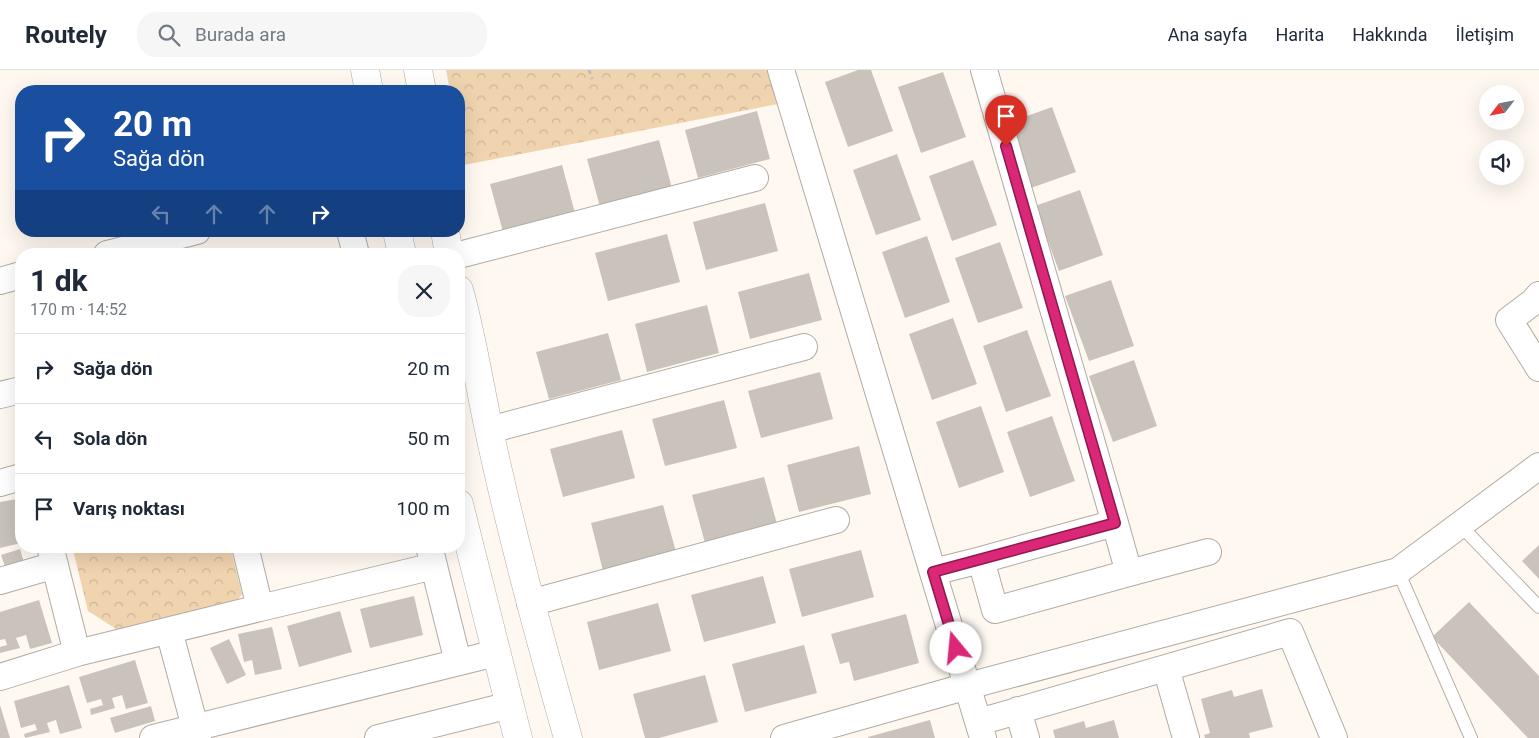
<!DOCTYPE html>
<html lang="tr">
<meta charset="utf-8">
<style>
:root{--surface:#fff;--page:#f6f6f7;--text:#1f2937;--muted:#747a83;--line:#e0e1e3}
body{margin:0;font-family:Roboto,sans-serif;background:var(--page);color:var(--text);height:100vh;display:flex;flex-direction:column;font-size:19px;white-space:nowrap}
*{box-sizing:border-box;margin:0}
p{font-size:16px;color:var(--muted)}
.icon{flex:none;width:28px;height:28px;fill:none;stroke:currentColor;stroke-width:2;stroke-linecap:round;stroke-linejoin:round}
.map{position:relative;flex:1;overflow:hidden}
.panel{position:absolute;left:15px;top:178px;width:450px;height:305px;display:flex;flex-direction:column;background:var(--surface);border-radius:20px;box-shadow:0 5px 20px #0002}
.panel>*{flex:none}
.banner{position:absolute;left:15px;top:15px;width:450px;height:152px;border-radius:20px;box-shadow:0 5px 20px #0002;background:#1a4fa0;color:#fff;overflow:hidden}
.needle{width:32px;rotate:238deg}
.fabs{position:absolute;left:1479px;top:15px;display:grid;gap:10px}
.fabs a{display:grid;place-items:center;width:45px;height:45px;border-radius:50%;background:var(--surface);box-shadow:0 5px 20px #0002;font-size:25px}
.pin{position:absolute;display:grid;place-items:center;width:42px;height:42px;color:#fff;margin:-51px -21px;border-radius:50% 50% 50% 0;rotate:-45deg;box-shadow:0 0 5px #0007}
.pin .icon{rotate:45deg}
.me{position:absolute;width:55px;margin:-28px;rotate:343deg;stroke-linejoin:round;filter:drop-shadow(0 0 4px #0008)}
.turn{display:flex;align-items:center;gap:18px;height:105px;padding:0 15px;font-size:22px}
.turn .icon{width:65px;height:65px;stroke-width:2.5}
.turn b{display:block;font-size:35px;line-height:42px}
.lanes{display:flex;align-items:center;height:48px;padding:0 15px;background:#0003;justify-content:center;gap:25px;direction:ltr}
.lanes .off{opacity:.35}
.round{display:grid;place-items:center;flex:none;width:52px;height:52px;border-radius:20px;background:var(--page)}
.head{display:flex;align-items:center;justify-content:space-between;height:85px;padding:0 15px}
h1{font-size:30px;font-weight:700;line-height:38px}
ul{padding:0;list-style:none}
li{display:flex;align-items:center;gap:15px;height:70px;padding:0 15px;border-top:1px solid var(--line)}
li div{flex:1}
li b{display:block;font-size:19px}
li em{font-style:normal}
header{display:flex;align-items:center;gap:30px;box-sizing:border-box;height:70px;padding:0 25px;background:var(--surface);border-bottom:1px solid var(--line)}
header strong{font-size:24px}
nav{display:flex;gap:28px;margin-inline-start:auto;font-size:18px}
.search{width:350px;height:45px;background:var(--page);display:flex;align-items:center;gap:12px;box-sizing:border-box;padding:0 18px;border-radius:20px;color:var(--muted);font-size:19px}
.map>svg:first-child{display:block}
.park{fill:url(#park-crowns)}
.building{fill:#c9c3bc}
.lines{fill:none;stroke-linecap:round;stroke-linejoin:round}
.lane-casing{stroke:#b1aba4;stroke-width:14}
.street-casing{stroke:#b1aba4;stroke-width:28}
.secondary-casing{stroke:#b1aba4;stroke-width:29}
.path{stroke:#c0bab4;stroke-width:3;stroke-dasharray:4 4;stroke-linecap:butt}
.lane{stroke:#fff;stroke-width:12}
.street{stroke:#fff;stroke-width:26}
.secondary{stroke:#fff;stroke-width:28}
.route-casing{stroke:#8e194d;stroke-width:12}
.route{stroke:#db2777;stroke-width:9}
</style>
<header>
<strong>Routely</strong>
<div class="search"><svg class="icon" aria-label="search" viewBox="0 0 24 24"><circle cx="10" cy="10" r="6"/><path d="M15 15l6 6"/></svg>Burada ara</div>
<nav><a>Ana sayfa</a><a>Harita</a><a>Hakkında</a><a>İletişim</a></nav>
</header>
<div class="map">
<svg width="1539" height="668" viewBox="0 0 1539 668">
<defs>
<pattern id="park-crowns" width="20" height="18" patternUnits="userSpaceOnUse" patternTransform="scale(1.25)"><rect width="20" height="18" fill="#f0d3af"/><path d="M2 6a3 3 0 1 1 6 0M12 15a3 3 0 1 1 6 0" fill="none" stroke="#ceb597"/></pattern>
</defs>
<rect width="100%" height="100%" fill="#fff8f1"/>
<path class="park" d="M446 0H768L778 34 464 95 459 67V21H450Z
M72 476H230L242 524 235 534 121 562 88 541Z"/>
<path class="building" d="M858 0H871L893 61 848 77 825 12Z
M943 2 966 67 921 83 898 17Z
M1052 37 1076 102 1031 118 1008 53Z
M757 41 770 89 698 108 685 60Z
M659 70 672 118 600 137 587 89Z
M897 84 921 150 876 165 853 100Z
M973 90 997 155 952 171 929 106Z
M562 95 575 143 503 162 490 114Z
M1080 120 1103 185 1059 201 1035 136Z
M765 133 778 181 706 200 693 152Z
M667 164 680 212 608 231 595 183Z
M927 166 950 232 905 248 882 182Z
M1000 172 1023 238 978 253 955 188Z
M809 203 822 250 750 269 738 222Z
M1111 210 1134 276 1089 291 1065 226Z
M707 235 719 283 647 302 635 254Z
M953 248 977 314 932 330 909 264Z
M1027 260 1051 326 1006 342 983 276Z
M608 263 621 310 549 329 536 282Z
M1134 290 1157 356 1113 372 1089 306Z
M820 302 833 349 761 368 748 321Z
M724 330 737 378 665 396 652 349Z
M981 336 1004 402 959 418 936 352Z
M1052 346 1075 411 1030 427 1007 362Z
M622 360 635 408 563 427 550 379Z
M859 376 871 424 799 442 787 395Z
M764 407 777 454 705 473 692 425Z
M17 429 21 450V473L0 478V432Z
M663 435 676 482 603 501 591 453Z
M1539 475V509L1522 491Z
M20 479 25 496 7 502 1 485Z
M861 480 874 527 802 547 789 499Z
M763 506 776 553 704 572 691 525Z
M414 526 423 565 370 578 360 539Z
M39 530 52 573 30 579 26 565 16 568 20 578 0 583V577L7 575 5 569 0 570V542Z
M1469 532 1539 606V668H1528L1432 567Z
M658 533 671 581 599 600 587 552Z
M340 541 352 582 299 597 287 556Z
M906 544 919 593 854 611 849 592 840 594 831 564Z
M272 557 282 599 255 605 252 590 244 592 238 564Z
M229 569 246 605 227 614 210 578Z
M804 575 817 623 745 642 732 594Z
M135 590 148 633 126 639 122 625 112 628 115 638 91 645 90 639 103 635 101 629 87 633 79 607Z
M705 605 718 652 659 668H645L633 624Z
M69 615 82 658 60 664 56 650 47 653 50 662 25 668 24 664 37 660 35 654 21 658 14 631Z
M1262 619 1273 657 1249 663 1250 668H1205L1204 665 1210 663 1201 629 1232 620 1234 627Z
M0 635 10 668H0Z
M151 636 155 651 115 663 110 648Z
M930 650 935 668H868V667Z
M1114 650 1119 668H1055L1053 660 1084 651 1086 658Z"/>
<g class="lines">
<g class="lane-casing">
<path id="lane" d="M1460 455 1539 537
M1398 501 1471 668"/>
</g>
<g class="street-casing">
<path id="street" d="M781 0 983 668
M984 0 1115 453 1129 503 995 540 981 490 1115 453
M350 161 356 184
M107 184 197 161
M459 185 755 108
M0 211 21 205
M1539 225 1533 232 1509 250 1539 298
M0 325 21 320
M489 360 804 277
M0 413 21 407
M50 476 77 583 260 538 245 476
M429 476 458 592
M933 502 981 490
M1129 503 1208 482
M0 511 55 495
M530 533 836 450
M260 538 434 496
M169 561 198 668
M1166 598 1186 668
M0 607 77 583
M1018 640 1026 668
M979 652 1290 562 1334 668
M153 668 496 583
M378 668 510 635
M784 668 968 616 1398 501 1539 396"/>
</g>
<g class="secondary-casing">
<path id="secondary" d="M365 0 369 21
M418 0 422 21
M397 161 402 184
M445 161 449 184
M459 220C472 266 479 313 489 360 511 464 539 566 568 668
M459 434 518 668"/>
</g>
<path class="path" d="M589 0 592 9"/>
<use href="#lane" class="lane"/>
<use href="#street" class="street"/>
<use href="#secondary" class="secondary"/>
</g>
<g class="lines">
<g class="route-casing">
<path id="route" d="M956 578 933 502 1115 453 1006 76"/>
</g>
<use href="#route" class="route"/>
</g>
</svg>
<div class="fabs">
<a><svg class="needle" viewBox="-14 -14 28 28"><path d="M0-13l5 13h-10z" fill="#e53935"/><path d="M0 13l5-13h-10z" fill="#747a83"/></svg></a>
<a><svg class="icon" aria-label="sound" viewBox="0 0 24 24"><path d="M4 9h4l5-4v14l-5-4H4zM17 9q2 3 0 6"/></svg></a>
</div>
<div class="pin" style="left:1006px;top:76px;background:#d93025"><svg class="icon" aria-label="arrive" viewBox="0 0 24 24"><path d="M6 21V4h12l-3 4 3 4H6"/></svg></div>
<svg class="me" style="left:956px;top:578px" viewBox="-20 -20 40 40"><circle r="19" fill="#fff"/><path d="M0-13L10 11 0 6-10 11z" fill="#db2777"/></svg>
<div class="banner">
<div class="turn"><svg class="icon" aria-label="right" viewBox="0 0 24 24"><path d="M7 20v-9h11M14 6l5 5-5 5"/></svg><div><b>20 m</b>Sağa dön</div></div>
<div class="lanes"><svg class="icon off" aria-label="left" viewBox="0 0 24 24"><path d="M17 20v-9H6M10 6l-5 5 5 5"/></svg><svg class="icon off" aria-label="ahead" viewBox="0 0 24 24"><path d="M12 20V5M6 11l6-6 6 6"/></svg><svg class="icon off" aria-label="ahead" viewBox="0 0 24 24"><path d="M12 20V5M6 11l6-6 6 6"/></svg><svg class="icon" aria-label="right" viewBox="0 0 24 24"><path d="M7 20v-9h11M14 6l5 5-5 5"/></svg></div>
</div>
<section class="panel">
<div class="head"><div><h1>1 dk</h1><p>170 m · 14:52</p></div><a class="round"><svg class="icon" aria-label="close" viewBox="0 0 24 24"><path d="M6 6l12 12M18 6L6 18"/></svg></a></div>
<ul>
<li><svg class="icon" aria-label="right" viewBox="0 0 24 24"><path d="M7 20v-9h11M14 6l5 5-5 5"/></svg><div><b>Sağa dön</b></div><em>20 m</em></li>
<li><svg class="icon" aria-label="left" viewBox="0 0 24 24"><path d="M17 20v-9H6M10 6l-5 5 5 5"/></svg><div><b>Sola dön</b></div><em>50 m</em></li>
<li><svg class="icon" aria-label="arrive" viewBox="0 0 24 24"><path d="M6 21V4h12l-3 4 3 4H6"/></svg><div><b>Varış noktası</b></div><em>100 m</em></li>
</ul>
</section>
</div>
